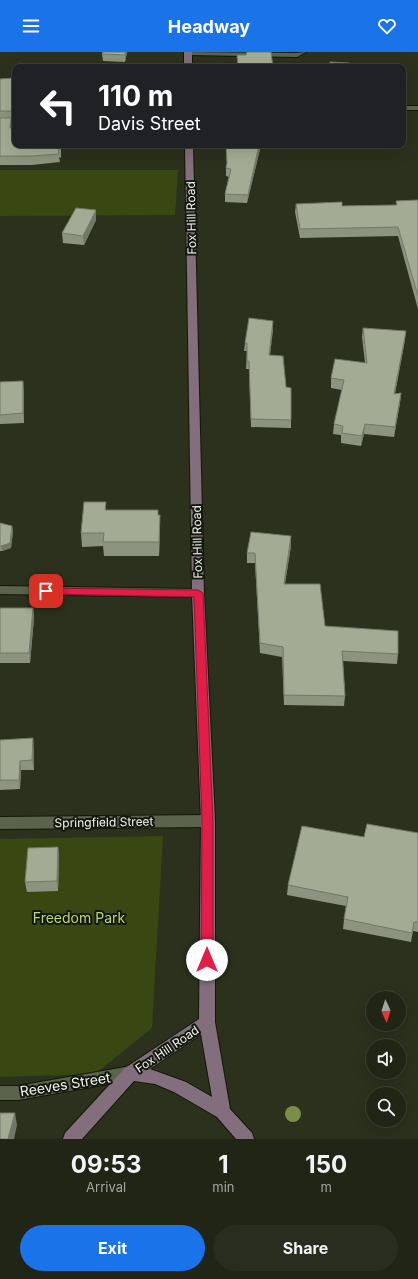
<!DOCTYPE html>
<style>
:root{--surface:#202516;--page:#282d1f;--text:#f1f3f6;--muted:#a2a5a1;--line:#3d4235;--accent:#1a73e8}
body{margin:0;font-family:Inter,sans-serif;background:var(--page);color:var(--text);height:100vh;display:flex;flex-direction:column;font-size:15px;white-space:nowrap}
*{box-sizing:border-box;margin:0}
p{font-size:13px;color:var(--muted)}
.icon{flex:none;width:22px;height:22px;fill:none;stroke:currentColor;stroke-width:2;stroke-linecap:round;stroke-linejoin:round}
.map{position:relative;height:1087px;overflow:hidden}
.drawer{display:flex;flex-direction:column;background:var(--surface);flex:1}
.drawer>*{flex:none}
.banner{position:absolute;left:12px;top:12px;width:394px;height:84px;border-radius:8px;box-shadow:0 4px 16px #0002,0 0 0 1px var(--line);background:#202124;color:#fff;overflow:hidden}
.needle{width:26px;rotate:177deg}
.fabs{position:absolute;left:366px;top:939px;display:grid;gap:8px}
.fabs a{display:grid;place-items:center;width:40px;height:40px;border-radius:50%;background:var(--surface);box-shadow:0 4px 16px #0002,0 0 0 1px var(--line);font-size:20px}
.pin{position:absolute;display:grid;place-items:center;width:34px;height:34px;color:#fff;margin:-17px;border-radius:8px;box-shadow:0 2px 6px #0006}
.me{position:absolute;width:44px;margin:-22px;rotate:0deg;stroke-linejoin:round;filter:drop-shadow(0 0 3px #0008)}
.turn{display:flex;align-items:center;gap:14px;height:84px;padding:0 20px;font-size:18px}
.turn .icon{width:52px;height:52px;stroke-width:2.5}
.turn b{display:block;font-size:28px;line-height:34px}
.eta{display:flex;justify-content:space-evenly;align-items:center;height:68px;text-align:center}
.eta b{font-size:24px;font-weight:700;line-height:28px}
.primary-button{display:flex;gap:8px;margin-top:auto;padding:8px 20px}
.primary-button a{flex:1;height:46px;border-radius:24px;background:var(--accent);color:#fff;font-size:16px;font-weight:700;line-height:46px;text-align:center}
.primary-button a+a{background:var(--page);color:var(--text)}
header{display:flex;justify-content:space-between;align-items:center;height:52px;padding:0 20px;background:var(--accent);color:#fff;font-size:18px;font-weight:700}
.map>svg:first-child{display:block}
.green{fill:#394712}
.lines{fill:none;stroke-linecap:round;stroke-linejoin:round}
.lane-casing{stroke:#131806;stroke-width:2}
.street-casing{stroke:#131806;stroke-width:2}
.secondary-casing{stroke:#131806;stroke-width:2}
.lane{fill:#5c634d;fill-rule:evenodd}
.street{fill:#5c634d;fill-rule:evenodd}
.secondary{fill:#826e7d;fill-rule:evenodd}
.tree{fill:#7a8e4a}
.wall{fill:#8c937f}
.shaded-wall{fill:#727868}
.building{fill:#a3ab94;stroke:#727868}
.route{fill:#e11d48;stroke:#92132f}
.labels{text-anchor:middle;dominant-baseline:central;stroke-width:4;stroke-linejoin:round;paint-order:stroke}
.street-label{font-size:12px;fill:#f2f6ea;stroke:#14170f}
.near-park-label{font-size:14px;fill:#bbda6f;stroke:#14170f}
.near-street-label{font-size:14px;fill:#f2f6ea;stroke:#14170f}
</style>
<header><svg class="icon" aria-label="menu" viewBox="0 0 24 24"><path d="M4 6h16M4 12h16M4 18h16"/></svg>Headway<svg class="icon" aria-label="heart" viewBox="0 0 24 24"><path d="M12 20l-8-8c-3-5 5-10 8-4 3-6 11-1 8 4z"/></svg></header>
<div class="map">
<svg width="418" height="1087" viewBox="0 0 418 1087">
<rect width="100%" height="100%" fill="#2b311d"/>
<path class="green" d="M0 118H178L175 163 0 164Z
M163 784 152 976 95 1022 0 1025V787Z"/>
<g class="lines">
<g class="lane-casing">
<path id="lane" d="M185 0 296 1 306 0 297 5 188 3 186 2Z"/>
</g>
<g class="street-casing">
<path id="street" d="M403 54H418V58H403Z
M0 69H15V73H0Z
M0 534 198 537 202 538 204 541 202 544 198 545 0 542Z
M208 763 213 765 215 769 213 773 208 775 0 777V765Z
M131 1014 137 1016 139 1021 137 1026 131 1028 18 1048H0V1034H18Z"/>
</g>
<g class="secondary-casing">
<path id="secondary" d="M184 0H192V15H184Z
M185 93H193L204 541 215 769V970L230 1057 252 1081 254 1087H236L217 1065 174 1040 155 1032 134 1029 82 1087H63L65 1081 125 1016 199 967 201 769 192 541ZM201 982 212 1045 186 1030 150 1017Z"/>
</g>
<use href="#lane" class="lane"/>
<use href="#street" class="street"/>
<use href="#secondary" class="secondary"/>
</g>
<circle class="tree" cx="293" cy="1062" r="8"/>
<path class="wall" d="M103 0H127L125 10 103 9 102 2Z
M15 26 12 68H11L12 76 61 97V106L59 105 60 110 32 113H0V27Z
M226 93H261L247 151 225 150V142L229 125 226 124V116L227 112Z
M418 148V257L398 184 300 186 295 160 296 152 342 154 396 153V149Z
M96 158V168L84 193 63 191 62 181Z
M363 276 405 288 395 342 401 341 400 351 394 385 364 382 361 394 341 391V383L333 382 334 372 342 338 331 336V326L365 311 362 285Z
M273 277 270 303 286 335 291 368V376L251 375 249 317H246L247 299H244L245 291Z
M0 330 24 339V371L0 372Z
M106 450V458L158 463 160 477 159 504H104L103 494 82 495 81 481Z
M0 471 12 474 13 479 11 496 2 499H0Z
M291 494 285 532 325 574 398 602 397 612 343 609 345 644 344 654 284 653 282 605 260 601 255 511H247V501Z
M0 556H33L34 566 30 611H0Z
M0 688 34 696V718H21L20 737 0 738Z
M418 781V880L413 879 411 890 343 877 344 867 346 854 287 843 288 833 364 785Z
M58 795 59 805 58 839 27 840 25 830Z"/>
<path class="shaded-wall" d="M125 0H127L125 10Z
M15 26V41L12 68V59Z
M11 66 12 74 11 84 10 76Z
M259 93H261L247 151 248 143Z
M96 158V168L84 193 83 184Z
M273 269V277L269 311V303Z
M406 279 405 288 393 351 394 342Z
M23 329 24 339V371L23 361Z
M401 341 400 351 394 385 395 375Z
M365 372 364 382 361 394 362 384Z
M160 463V477L159 504V490Z
M12 474 13 479 11 496 2 499 1 494Z
M291 484V494L283 542 284 532Z
M33 556 34 566 30 611 29 601Z
M33 686 34 696V718L32 708Z
M20 709 21 718 20 737 19 728Z
M58 795 59 805 58 839 57 829Z
M15 1061 17 1073 14 1087H8Z"/>
<path class="building" d="M103 0H125V3L102 2Z
M247 0H271L273 15H238L237 3H246Z
M330 10 349 11V15H330Z
M15 26 12 59H0V27Z
M0 66H11L10 76H15V93H59L61 97H58L59 102 31 104H0Z
M226 93H259L248 143 225 142 231 117 226 116 227 111Z
M418 148V244L398 175 300 177 296 152 342 150V154L397 153 396 149Z
M76 156 96 158 83 184 62 181Z
M249 266 273 269 269 303 283 304 286 335 291 336V368L251 367 249 309H247V291H245Z
M363 276 406 279 394 342 401 341 395 375 365 372 362 384 342 381 343 374 334 372 344 328 331 326 335 307 367 311Z
M23 329V361L0 363V330Z
M84 450H106L105 458H158V463H160L159 490H103L104 481H81Z
M0 471 12 474 10 491 1 494H0Z
M251 480 291 484 284 532H320L325 574 398 579V602L342 599 345 644 284 643 283 595 260 591 255 501H247Z
M0 556H33L29 601H0Z
M33 686 32 708 20 709 19 728H0V688Z
M367 772 418 781V870H414L412 881 344 867 348 845 288 833 302 774 364 785Z
M58 795 57 829 25 830 28 796Z
M0 1061H15L8 1087H0Z"/>
<path class="route" d="M42 536 198 538 203 541 213 769V908L211 912 207 913 203 912 201 908 202 769 194 545 46 542 41 539Z"/>
<g class="labels">
<g class="street-label">
<text transform="translate(191 166) rotate(-91)">Fox Hill Road</text>
<text transform="translate(197 490) rotate(-91)">Fox Hill Road</text>
<text transform="translate(104 770) rotate(-1)">Springfield Street</text>
<text transform="translate(167 997) rotate(-34)">Fox Hill Road</text>
</g>
<g class="near-park-label">
<text x="79" y="865">Freedom Park</text>
</g>
<g class="near-street-label">
<text transform="translate(65 1032) rotate(-9)">Reeves Street</text>
</g>
</g>
</svg>
<div class="fabs">
<a><svg class="needle" viewBox="-14 -14 28 28"><path d="M0-13l5 13h-10z" fill="#e53935"/><path d="M0 13l5-13h-10z" fill="#a2a5a1"/></svg></a>
<a><svg class="icon" aria-label="sound" viewBox="0 0 24 24"><path d="M4 9h4l5-4v14l-5-4H4zM17 9q2 3 0 6"/></svg></a>
<a><svg class="icon" aria-label="search" viewBox="0 0 24 24"><circle cx="10" cy="10" r="6"/><path d="M15 15l6 6"/></svg></a>
</div>
<div class="pin" style="left:46px;top:539px;background:#d93025"><svg class="icon" aria-label="arrive" viewBox="0 0 24 24"><path d="M6 21V4h12l-3 4 3 4H6"/></svg></div>
<svg class="me" style="left:207px;top:908px" viewBox="-20 -20 40 40"><circle r="19" fill="#fff"/><path d="M0-13L10 11 0 6-10 11z" fill="#e11d48"/></svg>
<div class="banner">
<div class="turn"><svg class="icon" aria-label="left" viewBox="0 0 24 24"><path d="M17 20v-9H6M10 6l-5 5 5 5"/></svg><div><b>110 m</b>Davis Street</div></div>
</div>
</div>
<section class="drawer">
<div class="eta">
<div><b>09:53</b><p>Arrival</p></div>
<div><b>1</b><p>min</p></div>
<div><b>150</b><p>m</p></div>
</div>
<div class="primary-button"><a>Exit</a><a>Share</a></div>
</section>
